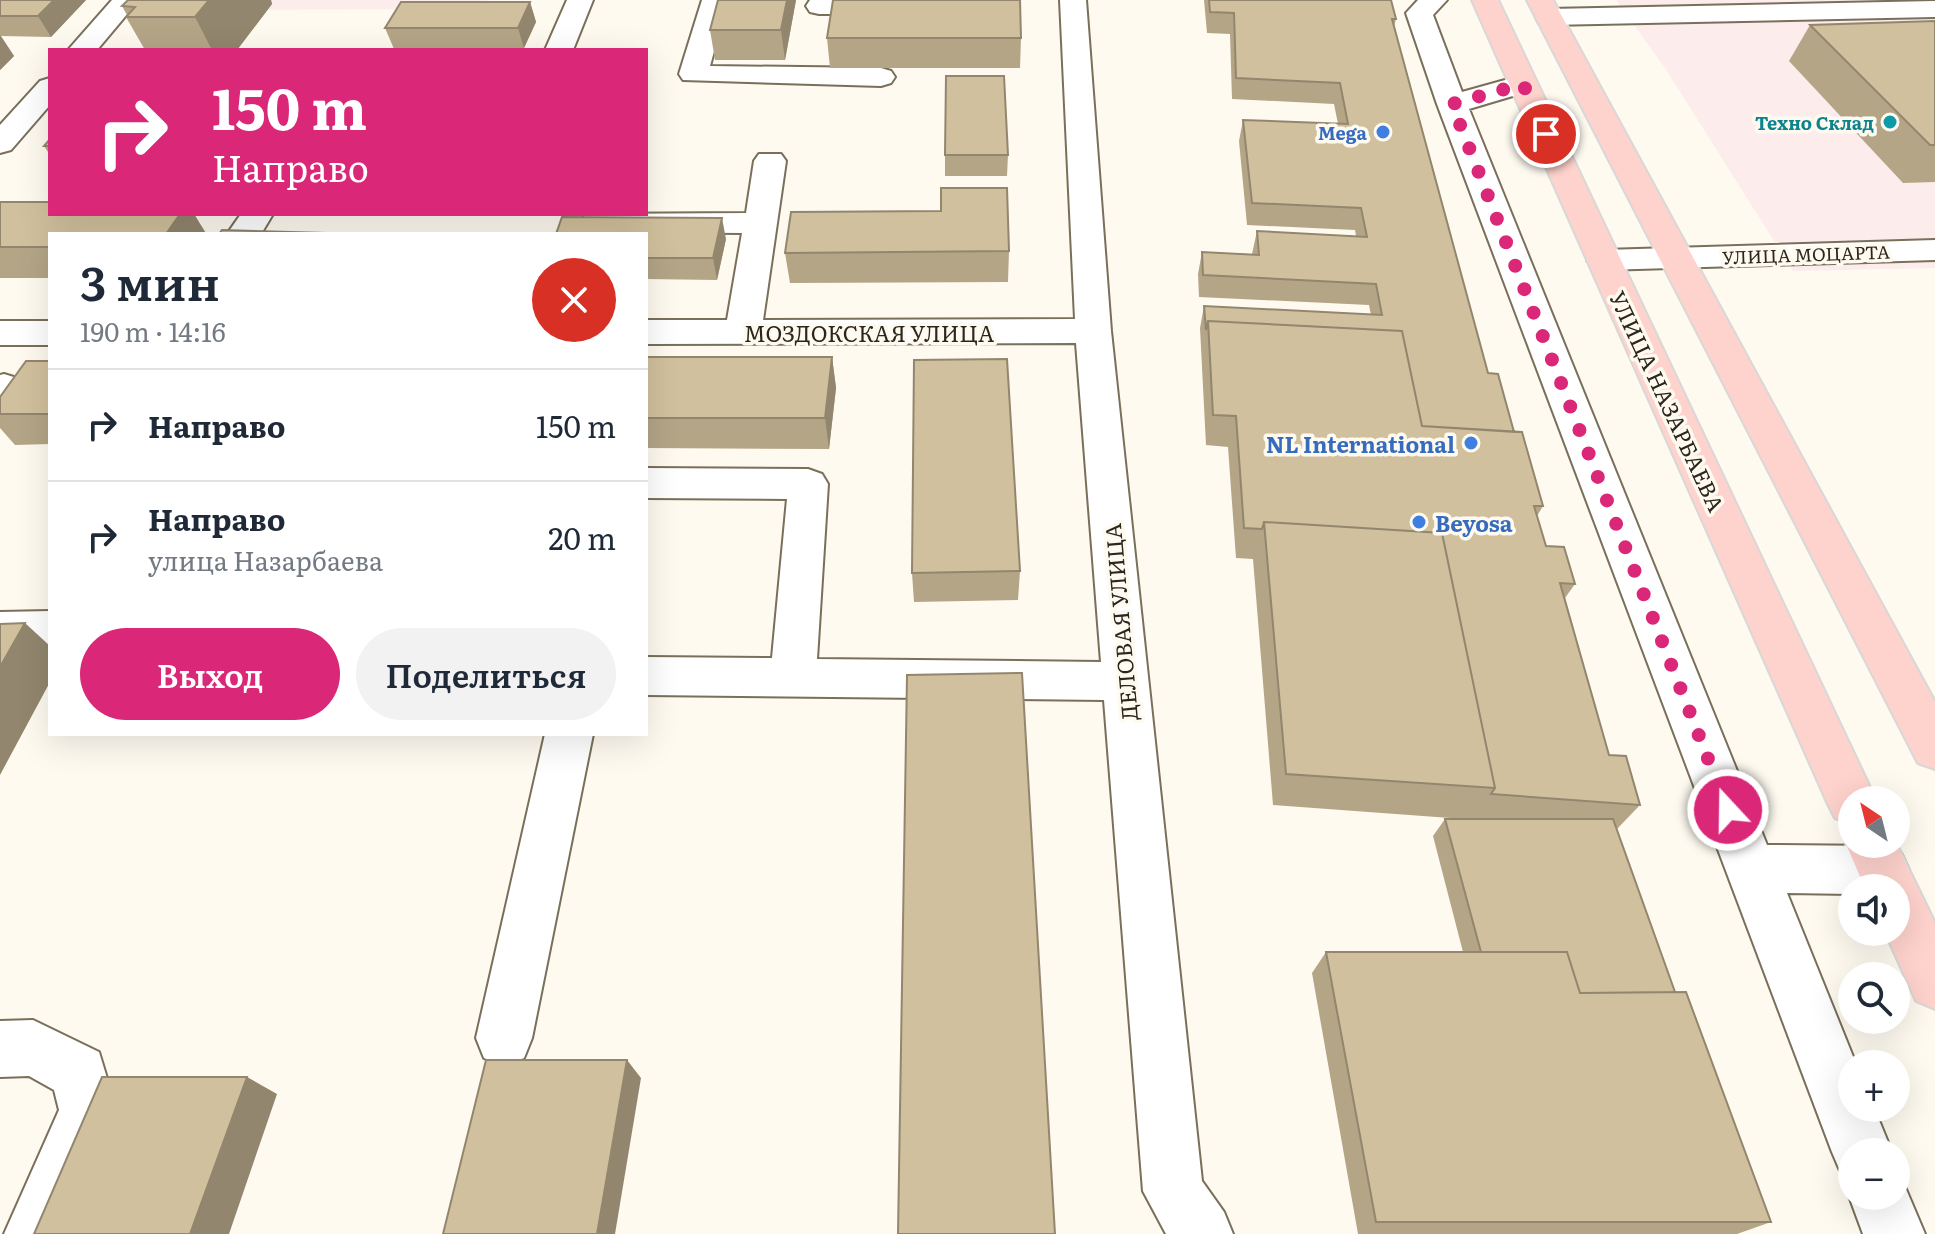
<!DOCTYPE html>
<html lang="ru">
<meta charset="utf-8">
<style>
:root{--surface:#fff;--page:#f2f2f3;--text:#1f2937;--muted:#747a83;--line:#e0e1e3;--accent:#db2777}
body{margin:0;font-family:Literata,serif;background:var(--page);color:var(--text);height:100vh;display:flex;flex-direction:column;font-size:30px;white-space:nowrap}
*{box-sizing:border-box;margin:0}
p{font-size:26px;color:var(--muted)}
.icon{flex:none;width:44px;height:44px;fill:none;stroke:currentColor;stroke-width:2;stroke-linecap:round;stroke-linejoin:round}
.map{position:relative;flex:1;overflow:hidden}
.details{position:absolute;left:48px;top:232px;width:600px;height:504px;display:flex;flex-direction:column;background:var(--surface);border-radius:0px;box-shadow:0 8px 32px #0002}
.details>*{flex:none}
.guide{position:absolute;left:48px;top:48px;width:600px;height:168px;border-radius:0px;box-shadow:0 8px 32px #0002;background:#db2777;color:#fff;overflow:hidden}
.needle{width:52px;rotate:325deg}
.controls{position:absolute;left:1838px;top:786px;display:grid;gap:16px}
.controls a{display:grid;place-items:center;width:72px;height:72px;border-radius:50%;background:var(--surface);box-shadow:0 8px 32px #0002;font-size:40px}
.pin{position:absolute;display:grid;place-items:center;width:68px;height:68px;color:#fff;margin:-34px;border:4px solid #fff;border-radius:50%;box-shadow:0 2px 8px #0007}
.me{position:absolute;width:88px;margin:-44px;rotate:339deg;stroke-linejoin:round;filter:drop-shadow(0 0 6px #0008)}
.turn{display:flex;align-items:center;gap:28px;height:168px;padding:0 32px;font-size:36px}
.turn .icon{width:104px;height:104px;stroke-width:2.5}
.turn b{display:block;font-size:56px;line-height:68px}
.round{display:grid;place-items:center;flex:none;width:84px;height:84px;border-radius:42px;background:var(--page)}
.overview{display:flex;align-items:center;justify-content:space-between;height:136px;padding:0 32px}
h1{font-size:48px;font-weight:600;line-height:60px}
.button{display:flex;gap:16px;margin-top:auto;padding:16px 32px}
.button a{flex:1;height:92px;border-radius:48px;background:var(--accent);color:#fff;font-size:32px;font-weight:600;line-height:92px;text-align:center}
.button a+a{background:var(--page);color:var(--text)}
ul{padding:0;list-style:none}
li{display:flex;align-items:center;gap:24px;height:112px;padding:0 32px;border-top:2px solid var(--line)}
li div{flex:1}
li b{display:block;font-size:30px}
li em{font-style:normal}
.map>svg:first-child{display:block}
.commercial{fill:#fceceb}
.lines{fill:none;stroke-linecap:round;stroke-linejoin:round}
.minor-casing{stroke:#796f5a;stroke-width:4}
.major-casing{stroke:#d9d8d6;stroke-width:4}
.minor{fill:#fff;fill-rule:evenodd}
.major{fill:#fed2cd;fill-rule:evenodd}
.wall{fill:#b4a587}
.shaded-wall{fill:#92866e}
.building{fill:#d1c09d;stroke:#92866e;stroke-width:2}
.route{stroke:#db2777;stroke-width:14;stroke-dasharray:0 25.2}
.culture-dot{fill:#0f9aa8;stroke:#fefaf0;stroke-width:3}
.shop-dot{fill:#3f7fe0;stroke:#fefaf0;stroke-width:3}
.labels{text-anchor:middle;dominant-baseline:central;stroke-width:7;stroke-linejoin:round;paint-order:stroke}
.far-culture-label{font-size:18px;font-weight:bold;fill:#0d838f;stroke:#fefaf0;text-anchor:end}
.far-shop-label{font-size:18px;font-weight:bold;fill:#366cbe;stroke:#fefaf0;text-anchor:end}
.far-street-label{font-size:18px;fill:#2b271e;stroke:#fefaf0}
.street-label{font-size:22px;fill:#2b271e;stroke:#fefaf0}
.shop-label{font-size:22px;font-weight:bold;fill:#366cbe;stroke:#fefaf0;text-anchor:end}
</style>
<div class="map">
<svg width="1935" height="1234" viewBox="0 0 1935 1234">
<rect width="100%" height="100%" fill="#fefaf0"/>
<path class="commercial" d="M187 0H488L483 9 179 10Z
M1616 0H1935V268L1793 271 1665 68Z"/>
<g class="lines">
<g class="minor-casing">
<path id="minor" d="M112 0H139L97 50H68Z
M567 0H593L573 50H545Z
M702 0H728L710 66 881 68 891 71 895 77 891 83 881 86 683 80 679 74Z
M810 0H973L969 12 960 14H819L810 12 806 6Z
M1060 0H1086L1111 331 1202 1181 1224 1212 1233 1234H1166L1143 1191 1104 700 646 695V657L772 658 787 499 646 498V468L808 469 822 474 828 484 817 659 1101 662 1076 343 646 344V320H727L742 233 598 232 586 229 582 222 585 214 746 213 754 161 759 154H781L786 161 763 320 1075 319Z
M1418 0H1447L1433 15 1462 92 1523 75 1533 78 1537 84 1533 90 1469 109 1767 845 1883 846 1901 853 1909 870 1901 887 1896 889 1852 888V894L1787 893 1856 1064H1852V1108H1874L1892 1152H1852V1177L1841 1173 1832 1152 1437 104 1406 13Z
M1935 1V17L1549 25 1539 23 1536 17 1539 11 1549 9Z
M50 78V105L11 150 0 153V125L40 81Z
M241 214H273L261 234H227Z
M1935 240V260L1604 270 1592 267 1587 260 1592 253 1604 250Z
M0 321H50V345H0Z
M4 374 17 378 23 387 13 402 0 406V375Z
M50 611V647L0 648V612Z
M545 734H593L532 1038 524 1058 504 1066 484 1058 476 1038Z
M33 1020 99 1052 117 1111 66 1234H4L59 1110 54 1090 29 1076 0 1077V1021Z
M1896 1173 1900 1175 1925 1234H1863L1849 1196 1852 1188V1196H1896Z"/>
</g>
<g class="major-casing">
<path id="major" d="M1472 0H1498L1876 800H1852V824L1835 818 1827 802Z
M1527 0H1553L1935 702V769L1918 763Z
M1852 830V844L1896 843 1935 923V1009L1916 1001 1885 932H1896V888H1865L1846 844Z"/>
</g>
<use href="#minor" class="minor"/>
<use href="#major" class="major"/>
</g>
<path class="wall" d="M0 0H86L51 37 1 36 14 56 0 70Z
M128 0H271L272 4 237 50H145L126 17 127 15 122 6Z
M796 0 785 60H715L710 30Z
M1204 0H1391L1396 19 1394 27 1488 373 1514 432 1543 506 1537 516 1546 546 1575 584 1565 598 1609 755 1640 805 1617 829 1675 992 1771 1222 1737 1234H1358L1312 973 1326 952H1463L1433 836 1445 819H1464L1273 805 1253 559 1236 558 1228 447 1206 445 1200 328 1204 306 1371 315 1369 305 1199 297 1198 274 1202 252 1252 254 1257 231 1356 236 1355 230 1247 225 1239 141 1243 120 1338 124 1334 104 1232 99 1230 34 1207 33Z
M530 2 536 22 524 48 394 49 385 28Z
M1935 21V182L1903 183 1789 61 1810 25Z
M827 38H1021L1020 68H830Z
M50 139V155L44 146Z
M945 155H1008L1007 176H945Z
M0 202 50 214H194L206 233 50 234V278H0Z
M646 234 726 239 717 280 646 279Z
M1009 251 1008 282 790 283 785 253Z
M646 357H832L836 388 829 449 646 448Z
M50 361V444L15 445 0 428V397Z
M1020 571 1018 600 914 602 912 573Z"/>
<path class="shaded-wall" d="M54 0H86L51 37 38 16Z
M209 0H271L272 4 237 50H212L195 17Z
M787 0H796L785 60 781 30Z
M530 2 536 22 524 48 518 28Z
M0 35 14 56 0 70Z
M180 214H194L206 234H166Z
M722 218 726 239 717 280 713 258Z
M832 357 836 388 829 449 825 418Z
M25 623 50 646V682L0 775V667Z
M627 1060 641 1078 615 1234H597Z
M247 1077 277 1094 229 1234H190Z"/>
<path class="building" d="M0 0H54L38 16H0Z
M128 0H209L195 17H126L135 7 122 6Z
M718 0H787L781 30H710Z
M833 0H1020L1021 38H827Z
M1209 0H1391L1396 19H1392L1488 373 1498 374 1514 432 1422 426 1402 331 1208 321 1206 330 1204 306 1382 315 1376 284 1203 275 1202 252 1259 255 1257 231 1367 237 1361 208 1252 203 1243 120 1348 124 1340 83 1236 78 1234 13 1210 12Z
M401 2H530L518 28H385Z
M1935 21V145H1930L1810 25Z
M946 76H1004L1008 155H945Z
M50 139V146H44Z
M941 188H1007L1009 251 785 253 791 212 941 211Z
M0 202H50V214H180L166 234H50V247H0Z
M562 217 722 218 713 258H646V234H556Z
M222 230 364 234H219Z
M1208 321 1402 331 1422 426 1522 432 1543 506H1534L1546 546 1564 547 1575 584 1560 583 1609 755 1626 756 1640 805 1491 794 1495 788 1442 533 1264 522 1262 529 1244 528 1236 416 1213 415Z
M646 357H832L825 418H646Z
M1007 359 1020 571 912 573 914 360Z
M26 361H50V414H0V397Z
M1264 522 1442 533 1495 788 1286 774Z
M25 623 0 667V624Z
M1022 673 1055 1234H898L907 675Z
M1445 819H1613L1675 992 1580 993 1567 952H1481Z
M1326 952H1567L1580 993 1686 992 1771 1222H1376Z
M486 1060H627L597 1234H443Z
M102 1077H247L190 1234H34Z"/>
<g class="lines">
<path class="route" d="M1546 134 1523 84 1452 104 1728 810"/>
</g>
<circle class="culture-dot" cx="1890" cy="122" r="8"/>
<g class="shop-dot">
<circle cx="1383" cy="132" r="8"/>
<circle cx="1471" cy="443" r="8"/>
<circle cx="1419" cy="522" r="8"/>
</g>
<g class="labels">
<g class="far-culture-label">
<text x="1874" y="122">Техно Склад</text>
</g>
<g class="far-shop-label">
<text x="1367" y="132">Mega</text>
</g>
<g class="far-street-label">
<text transform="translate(1806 254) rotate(-2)">УЛИЦА МОЦАРТА</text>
</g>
<g class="street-label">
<text x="869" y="332">МОЗДОКСКАЯ УЛИЦА</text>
<text transform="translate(1668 401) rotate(65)">УЛИЦА НАЗАРБАЕВА</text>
<text transform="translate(1120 622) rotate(-95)">ДЕЛОВАЯ УЛИЦА</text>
</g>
<g class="shop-label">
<text x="1455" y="443">NL International</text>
<text x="1435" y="522" text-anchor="start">Beyosa</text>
</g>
</g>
</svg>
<div class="controls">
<a><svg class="needle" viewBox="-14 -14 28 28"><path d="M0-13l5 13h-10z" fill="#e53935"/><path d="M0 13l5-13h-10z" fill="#747a83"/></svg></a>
<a><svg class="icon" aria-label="sound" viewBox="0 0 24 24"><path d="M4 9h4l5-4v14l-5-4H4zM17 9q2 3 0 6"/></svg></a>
<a><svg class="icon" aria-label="search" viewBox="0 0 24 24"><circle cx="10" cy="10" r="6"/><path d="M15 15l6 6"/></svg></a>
<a>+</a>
<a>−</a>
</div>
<div class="pin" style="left:1546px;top:134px;background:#d93025"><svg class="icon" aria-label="arrive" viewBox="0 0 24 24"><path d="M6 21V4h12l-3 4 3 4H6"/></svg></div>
<svg class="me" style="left:1728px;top:810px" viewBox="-20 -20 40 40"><circle r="17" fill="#db2777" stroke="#fff" stroke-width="3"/><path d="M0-11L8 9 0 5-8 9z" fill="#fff"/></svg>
<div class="guide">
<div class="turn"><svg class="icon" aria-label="right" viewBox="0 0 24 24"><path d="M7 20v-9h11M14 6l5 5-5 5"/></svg><div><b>150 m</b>Направо</div></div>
</div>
<section class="details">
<div class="overview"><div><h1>3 мин</h1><p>190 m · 14:16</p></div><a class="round" style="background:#d93025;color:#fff"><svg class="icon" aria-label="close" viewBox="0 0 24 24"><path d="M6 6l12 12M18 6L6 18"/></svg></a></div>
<ul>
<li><svg class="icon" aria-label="right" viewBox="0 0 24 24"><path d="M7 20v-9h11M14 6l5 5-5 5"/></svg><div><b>Направо</b></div><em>150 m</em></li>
<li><svg class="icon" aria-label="right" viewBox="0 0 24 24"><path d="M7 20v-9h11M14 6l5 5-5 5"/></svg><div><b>Направо</b><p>улица Назарбаева</p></div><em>20 m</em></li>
</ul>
<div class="button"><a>Выход</a><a>Поделиться</a></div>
</section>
</div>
